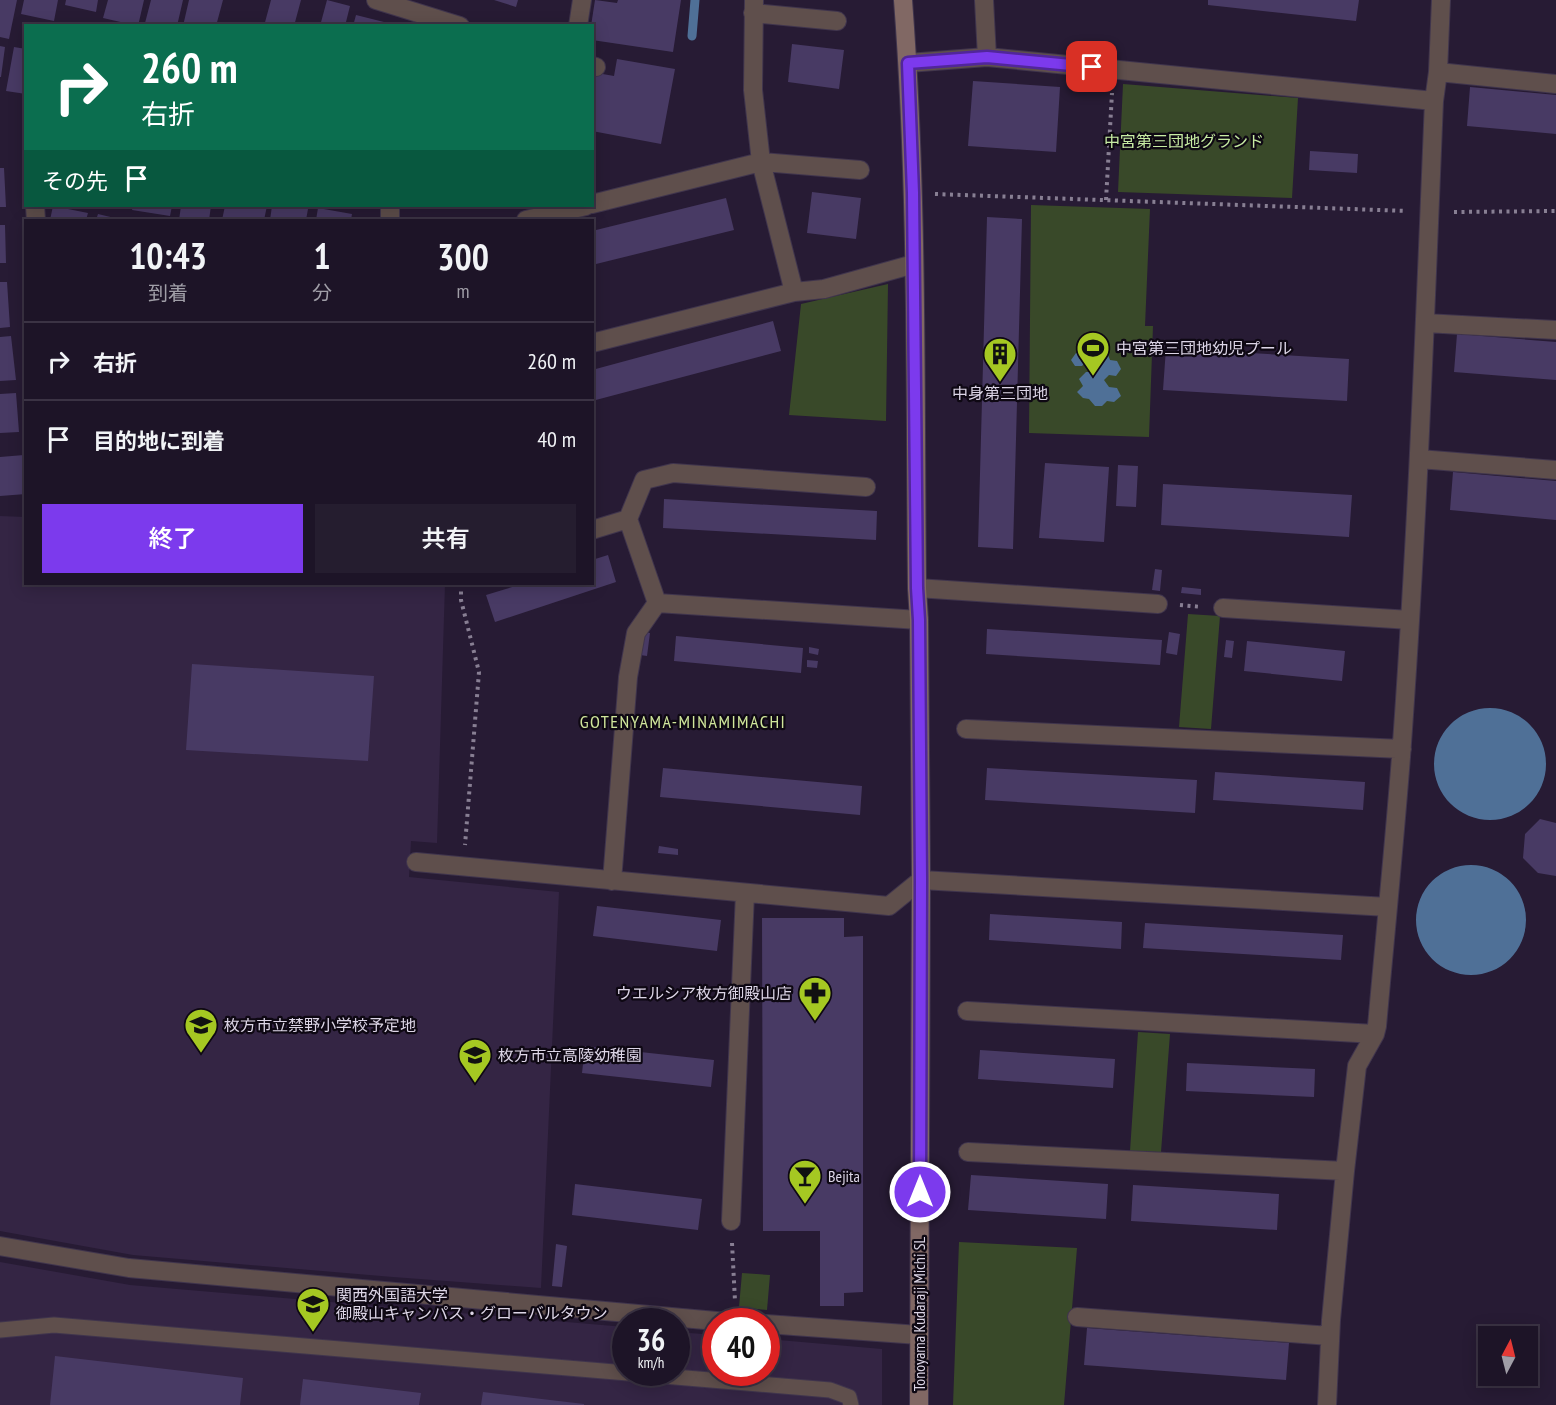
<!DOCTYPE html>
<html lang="ja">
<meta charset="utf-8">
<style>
:root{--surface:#1d1427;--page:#251d2f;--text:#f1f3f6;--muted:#a09ea7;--line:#3b3344;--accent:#7c3aed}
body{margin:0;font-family:"PT Sans Narrow","Noto Sans JP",sans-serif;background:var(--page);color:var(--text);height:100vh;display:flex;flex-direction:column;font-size:22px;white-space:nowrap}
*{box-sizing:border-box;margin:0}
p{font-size:20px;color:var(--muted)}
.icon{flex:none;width:33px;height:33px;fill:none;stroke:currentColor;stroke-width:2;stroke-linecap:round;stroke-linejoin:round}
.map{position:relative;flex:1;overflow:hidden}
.side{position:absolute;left:24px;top:219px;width:570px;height:366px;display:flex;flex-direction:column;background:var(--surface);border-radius:0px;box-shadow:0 3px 15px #0003,0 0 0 2px var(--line)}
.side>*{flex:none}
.banner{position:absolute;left:24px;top:24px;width:570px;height:183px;border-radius:0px;box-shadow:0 3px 15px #0003,0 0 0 2px var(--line);background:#0b6e4f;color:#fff;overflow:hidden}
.needle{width:39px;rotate:7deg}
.fabs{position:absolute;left:1478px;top:1326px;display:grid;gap:12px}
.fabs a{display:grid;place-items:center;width:60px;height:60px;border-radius:0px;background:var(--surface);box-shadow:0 3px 15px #0003,0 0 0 2px var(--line);font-size:30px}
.speed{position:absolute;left:612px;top:1308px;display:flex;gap:12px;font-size:30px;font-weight:700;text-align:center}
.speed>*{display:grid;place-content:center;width:78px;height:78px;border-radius:50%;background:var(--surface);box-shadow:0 3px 15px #0003,0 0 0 2px var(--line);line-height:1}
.speed small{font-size:15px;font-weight:400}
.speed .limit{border:9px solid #d22;background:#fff;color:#111}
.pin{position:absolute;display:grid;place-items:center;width:51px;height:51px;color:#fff;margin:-26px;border-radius:12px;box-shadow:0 3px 9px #0006}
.me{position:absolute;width:66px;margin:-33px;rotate:0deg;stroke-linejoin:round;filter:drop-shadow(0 0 4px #0008)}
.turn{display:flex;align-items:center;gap:21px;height:126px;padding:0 18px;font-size:27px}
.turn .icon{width:78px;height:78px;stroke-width:2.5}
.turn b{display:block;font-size:42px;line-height:51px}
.then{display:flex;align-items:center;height:57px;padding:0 18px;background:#0003;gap:12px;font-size:22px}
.eta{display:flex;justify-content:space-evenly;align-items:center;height:102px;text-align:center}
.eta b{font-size:36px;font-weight:600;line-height:42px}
.cta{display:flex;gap:12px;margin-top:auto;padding:12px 18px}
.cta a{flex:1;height:69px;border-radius:0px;background:var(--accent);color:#fff;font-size:24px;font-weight:600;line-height:69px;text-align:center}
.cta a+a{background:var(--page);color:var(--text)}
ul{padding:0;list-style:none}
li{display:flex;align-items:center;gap:18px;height:78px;padding:0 18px;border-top:2px solid var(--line)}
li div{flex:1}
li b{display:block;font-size:22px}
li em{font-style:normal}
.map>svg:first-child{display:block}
.built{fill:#342544}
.green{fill:#394929}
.water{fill:#4f7097}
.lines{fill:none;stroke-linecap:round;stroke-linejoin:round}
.stream{stroke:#4f7097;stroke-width:9}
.building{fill:#483a64}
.lane-casing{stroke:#40354d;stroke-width:17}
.street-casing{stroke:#40354d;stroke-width:20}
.secondary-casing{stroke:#40354d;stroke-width:20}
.path{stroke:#887f93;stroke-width:4;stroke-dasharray:3 4.5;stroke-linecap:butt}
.lane{stroke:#5f4f4c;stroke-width:15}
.street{stroke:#5f4f4c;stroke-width:18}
.secondary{stroke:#816864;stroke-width:18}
.route-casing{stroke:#51269a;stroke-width:15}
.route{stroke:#7c3aed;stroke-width:10}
.labels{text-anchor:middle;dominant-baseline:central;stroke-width:4.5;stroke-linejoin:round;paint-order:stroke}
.park-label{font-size:16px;fill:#c7eca3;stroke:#0e0813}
.poi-label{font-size:16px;fill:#dcd5e6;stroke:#0e0813;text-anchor:start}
.street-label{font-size:16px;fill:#dcd5e6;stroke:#0e0813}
.neighbourhood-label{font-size:18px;letter-spacing:1.5px;fill:#d0e69b;stroke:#0e0813}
</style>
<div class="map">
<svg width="1556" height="1405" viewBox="0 0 1556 1405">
<rect width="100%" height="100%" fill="#271b34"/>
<path class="built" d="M0 516 25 517 26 584H445L437 843 411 841 409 877 559 892 541 1288 393 1277 133 1255 0 1231Z
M0 1262 130 1285 625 1327 626 1372H676L677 1332 715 1335 716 1372H766L767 1339 882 1349V1405H0Z"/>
<path class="green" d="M1123 84 1298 98 1292 198 1118 192Z
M1031 205 1150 209 1145 326H1153L1149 437 1029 433Z
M888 284 886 421 789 415 801 304Z
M1188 614 1220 616 1211 729 1179 727Z
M1138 1032 1170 1034 1161 1152 1130 1151Z
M959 1242 1077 1248 1064 1405H953Z
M742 1273 770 1275 767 1310 739 1307Z"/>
<path class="water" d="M1088 346 1096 347 1100 353 1108 355 1110 360 1117 361 1121 369 1116 376 1109 375 1104 380 1109 387 1117 388 1121 396 1114 402 1107 401 1102 406H1095L1089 399 1083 398 1077 392 1083 386 1079 379 1086 372H1092L1097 367 1093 360H1087L1082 366H1075L1071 360 1076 353 1084 354Z
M1434 764a56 56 0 1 1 112 0a56 56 0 1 1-112 0Z
M1416 920a55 55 0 1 1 110 0a55 55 0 1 1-110 0Z"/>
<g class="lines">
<path class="stream" d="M692 36 695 0"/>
</g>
<path class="building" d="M0 0H17L9 39 0 37Z
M24 0H58L54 21 21 14Z
M66 0H98L96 12 65 5Z
M108 0H144L138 26 103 18Z
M151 0H183L177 26H154L145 23Z
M189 0H223L216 26H183Z
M271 0H301L294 26H264Z
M327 0 350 6 345 26H320Z
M494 0H518L516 7Z
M595 0 617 3 618 0H681L673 52 592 40V26H591Z
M1208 0H1359L1356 21 1208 5Z
M356 15 384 22 383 26H353Z
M792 44 844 50 839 89 788 82Z
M0 46 5 47 1 77H0Z
M14 47 26 49V94L6 91Z
M617 59 675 69 661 144 592 131V86H594L597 73 614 76Z
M973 81 1060 87 1056 152 968 146Z
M1470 87 1556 95V134L1467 126Z
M1310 151 1358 154 1357 173 1309 170Z
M0 168H4L6 207H0Z
M812 192 861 198 856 239 807 233Z
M726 198 734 230 592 265V231Z
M53 206 88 213 86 220H50Z
M133 206H172L170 216 132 210Z
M181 206H211L209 220H179Z
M225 206H267L264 220H222Z
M272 206H287L308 209 306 220H270Z
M318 208 352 214 351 220H316Z
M98 214 123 220H96Z
M987 217 1022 219 1013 549 978 547Z
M0 225H5L6 263H0Z
M0 282H7L10 327 0 328Z
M773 321 781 351 592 401V370Z
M1457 334 1556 342V380L1454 372Z
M11 336 16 380 0 381V337Z
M1166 348 1349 359 1347 401 1163 390Z
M16 393 19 432 0 433V394Z
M24 455 26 494 0 496V457Z
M1045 463 1109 467 1104 542 1039 538Z
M1118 465 1138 466 1136 507 1116 506Z
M1453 472 1556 481V520L1450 510Z
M1163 484 1352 495 1349 537 1161 525Z
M664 499 877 511 876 540 663 528Z
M608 555 616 582 495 622 486 595 522 584H592V560Z
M1155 569 1162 570 1160 591 1152 590Z
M1182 587 1201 589V595L1181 593Z
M987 629 1162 640 1160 665 986 654Z
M642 632 650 633 647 656 640 655Z
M1169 632 1180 634 1177 655 1166 653Z
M676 636 803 648 801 673 674 661Z
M1226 640 1234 641 1232 658 1224 657Z
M1247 641 1345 651 1342 681 1244 671Z
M809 647 819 649 818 655 809 653Z
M807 660 818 661 817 668 807 667Z
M192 664 374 676 368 761 186 750Z
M663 768 862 786 860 815 660 797Z
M987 768 1197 780 1195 813 985 800Z
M1215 772 1365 782 1363 810 1213 800Z
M1540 819 1556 823V876L1538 873 1523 858 1525 834Z
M659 846 678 849V855L658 853Z
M597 906 721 920 717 951 593 936Z
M990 914 1122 922 1121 949 989 940Z
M762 918H844V937L863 936V1292L844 1293V1306H820V1231H763Z
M1145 923 1343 935 1341 960 1143 948Z
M585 1046 714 1060 711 1087 582 1073Z
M980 1050 1115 1059 1113 1088 978 1079Z
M1187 1063 1315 1069 1314 1097 1186 1091Z
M971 1175 1108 1184 1106 1219 968 1210Z
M575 1184 702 1199 698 1230 572 1215Z
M1133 1185 1279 1194 1277 1230 1131 1221Z
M556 1244 567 1246 562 1287 552 1286Z
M1087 1328 1289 1343 1286 1380 1084 1365Z
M55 1356 243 1378 240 1405H50Z
M303 1379 421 1393 419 1405H300Z
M483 1392 584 1404V1405H481Z"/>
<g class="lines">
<g class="lane-casing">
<path id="lane" d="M0 1330 54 1325 830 1390 849 1397 851 1405"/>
</g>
<g class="street-casing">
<path id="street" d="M376 0 460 26
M754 0 753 90 761 162 794 292
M984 0 987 57
M753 13 837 21
M578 26 582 0
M908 63 987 57 1434 101
M592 66 596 67
M1438 72 1556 84
M592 204 761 162 860 170
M35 206 36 220
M390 220V206
M526 220 586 206
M1425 323 1556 330
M592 343 794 292 824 289 914 264
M1419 459 1556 470
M866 487 673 473 644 480 628 519 657 603 919 620
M592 530 628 519
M917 588 1158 604
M1223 608 1410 620
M966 729 1402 749
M416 862 889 906 921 880 1388 907
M612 881 628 677 636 633 657 603
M967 1011 1375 1034
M968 1152 1345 1171
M731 1221 745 893
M0 1246 129 1268 727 1322
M1077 1317 1330 1336
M766 1324 919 1335
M1327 1405 1331 1320 1345 1171 1357 1066 1375 1034 1377 1026C1385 937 1394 847 1401 757 1417 539 1425 320 1434 101L1438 72 1441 0"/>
</g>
<g class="secondary-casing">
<path id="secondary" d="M903 0C918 196 915 392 917 588L919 620 921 880 919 1405"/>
</g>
<path class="path" d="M935 194 1407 211
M1106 200 1112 93
M1454 212 1556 211
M461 584V600L479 672 465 845
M1180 605 1202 607
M732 1243 735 1301"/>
<use href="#lane" class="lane"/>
<use href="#street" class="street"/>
<use href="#secondary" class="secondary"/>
</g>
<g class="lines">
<g class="route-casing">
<path id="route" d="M920 1192 921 880 919 620 917 588 913 193 908 63 987 57 1092 67"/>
</g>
<use href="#route" class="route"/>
</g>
<defs>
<g id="stadium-pin" transform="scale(1.725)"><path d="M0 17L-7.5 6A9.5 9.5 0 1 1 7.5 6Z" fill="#a5c822" stroke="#0e0813"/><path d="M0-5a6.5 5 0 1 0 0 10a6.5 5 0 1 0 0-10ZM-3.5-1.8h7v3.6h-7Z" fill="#111"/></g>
<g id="building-pin" transform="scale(1.725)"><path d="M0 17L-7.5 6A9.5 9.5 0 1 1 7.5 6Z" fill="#a5c822" stroke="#0e0813"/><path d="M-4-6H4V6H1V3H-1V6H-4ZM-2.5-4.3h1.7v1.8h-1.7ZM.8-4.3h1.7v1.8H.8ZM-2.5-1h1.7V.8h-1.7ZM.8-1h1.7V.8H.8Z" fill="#111"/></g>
<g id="pharmacy-pin" transform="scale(1.725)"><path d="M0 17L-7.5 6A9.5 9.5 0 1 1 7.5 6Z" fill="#a5c822" stroke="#0e0813"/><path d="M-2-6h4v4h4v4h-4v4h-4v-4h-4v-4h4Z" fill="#111"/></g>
<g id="school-pin" transform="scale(1.725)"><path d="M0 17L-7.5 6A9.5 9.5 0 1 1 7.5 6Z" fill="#a5c822" stroke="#0e0813"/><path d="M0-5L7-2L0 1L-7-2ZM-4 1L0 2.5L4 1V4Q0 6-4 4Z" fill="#111"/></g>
<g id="bar-pin" transform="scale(1.725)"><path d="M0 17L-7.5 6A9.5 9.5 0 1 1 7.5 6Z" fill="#a5c822" stroke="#0e0813"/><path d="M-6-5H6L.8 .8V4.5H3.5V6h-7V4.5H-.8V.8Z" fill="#111"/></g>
<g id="university-pin" transform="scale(1.725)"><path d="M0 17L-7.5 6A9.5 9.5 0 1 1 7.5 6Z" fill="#a5c822" stroke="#0e0813"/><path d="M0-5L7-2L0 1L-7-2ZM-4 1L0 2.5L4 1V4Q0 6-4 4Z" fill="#111"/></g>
</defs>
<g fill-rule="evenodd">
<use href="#stadium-pin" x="1093" y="348"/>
<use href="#building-pin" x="1000" y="354"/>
<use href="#pharmacy-pin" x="815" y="993"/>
<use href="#school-pin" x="201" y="1025"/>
<use href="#school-pin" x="475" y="1055"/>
<use href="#bar-pin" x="805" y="1176"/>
<use href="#university-pin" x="313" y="1304"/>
</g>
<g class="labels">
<g class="park-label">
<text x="1184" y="141">中宮第三団地グランド</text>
</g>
<g class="poi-label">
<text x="1116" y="348">中宮第三団地幼児プール</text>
<text x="1000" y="393" text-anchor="middle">中身第三団地</text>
<text x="792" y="993" text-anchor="end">ウエルシア枚方御殿山店</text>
<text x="224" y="1025">枚方市立禁野小学校予定地</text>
<text x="498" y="1055">枚方市立高陵幼稚園</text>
<text x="828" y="1176">Bejita</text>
<text x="336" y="1295">関西外国語大学<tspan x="336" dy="18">御殿山キャンパス・グローバルタウン</tspan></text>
</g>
<g class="street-label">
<text transform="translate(919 1314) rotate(-90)">Tonoyama Kudaraji Michi SL</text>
</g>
<g class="neighbourhood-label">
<text x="683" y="721">GOTENYAMA-MINAMIMACHI</text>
</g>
</g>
</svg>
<div class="fabs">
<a><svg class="needle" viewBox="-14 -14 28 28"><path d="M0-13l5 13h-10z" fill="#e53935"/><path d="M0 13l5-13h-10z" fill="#a09ea7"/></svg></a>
</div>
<div class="speed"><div>36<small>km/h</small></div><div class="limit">40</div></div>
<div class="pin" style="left:1092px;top:67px;background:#d93025"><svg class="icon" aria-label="arrive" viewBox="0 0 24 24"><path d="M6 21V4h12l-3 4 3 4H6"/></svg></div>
<svg class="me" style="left:920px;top:1192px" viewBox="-20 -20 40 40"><circle r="17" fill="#7c3aed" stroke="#fff" stroke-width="3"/><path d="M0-11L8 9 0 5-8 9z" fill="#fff"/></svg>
<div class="banner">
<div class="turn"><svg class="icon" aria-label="right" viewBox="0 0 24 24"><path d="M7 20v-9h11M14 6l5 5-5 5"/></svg><div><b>260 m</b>右折</div></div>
<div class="then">その先<svg class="icon" aria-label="arrive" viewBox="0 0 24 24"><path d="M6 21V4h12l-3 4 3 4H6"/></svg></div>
</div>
<section class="side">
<div class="eta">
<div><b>10:43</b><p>到着</p></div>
<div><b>1</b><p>分</p></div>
<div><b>300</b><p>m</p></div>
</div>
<ul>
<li><svg class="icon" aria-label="right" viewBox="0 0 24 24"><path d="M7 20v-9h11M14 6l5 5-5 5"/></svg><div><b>右折</b></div><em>260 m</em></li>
<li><svg class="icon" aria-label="arrive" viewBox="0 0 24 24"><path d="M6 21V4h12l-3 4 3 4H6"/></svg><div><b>目的地に到着</b></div><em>40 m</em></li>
</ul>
<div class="cta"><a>終了</a><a>共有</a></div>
</section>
</div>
